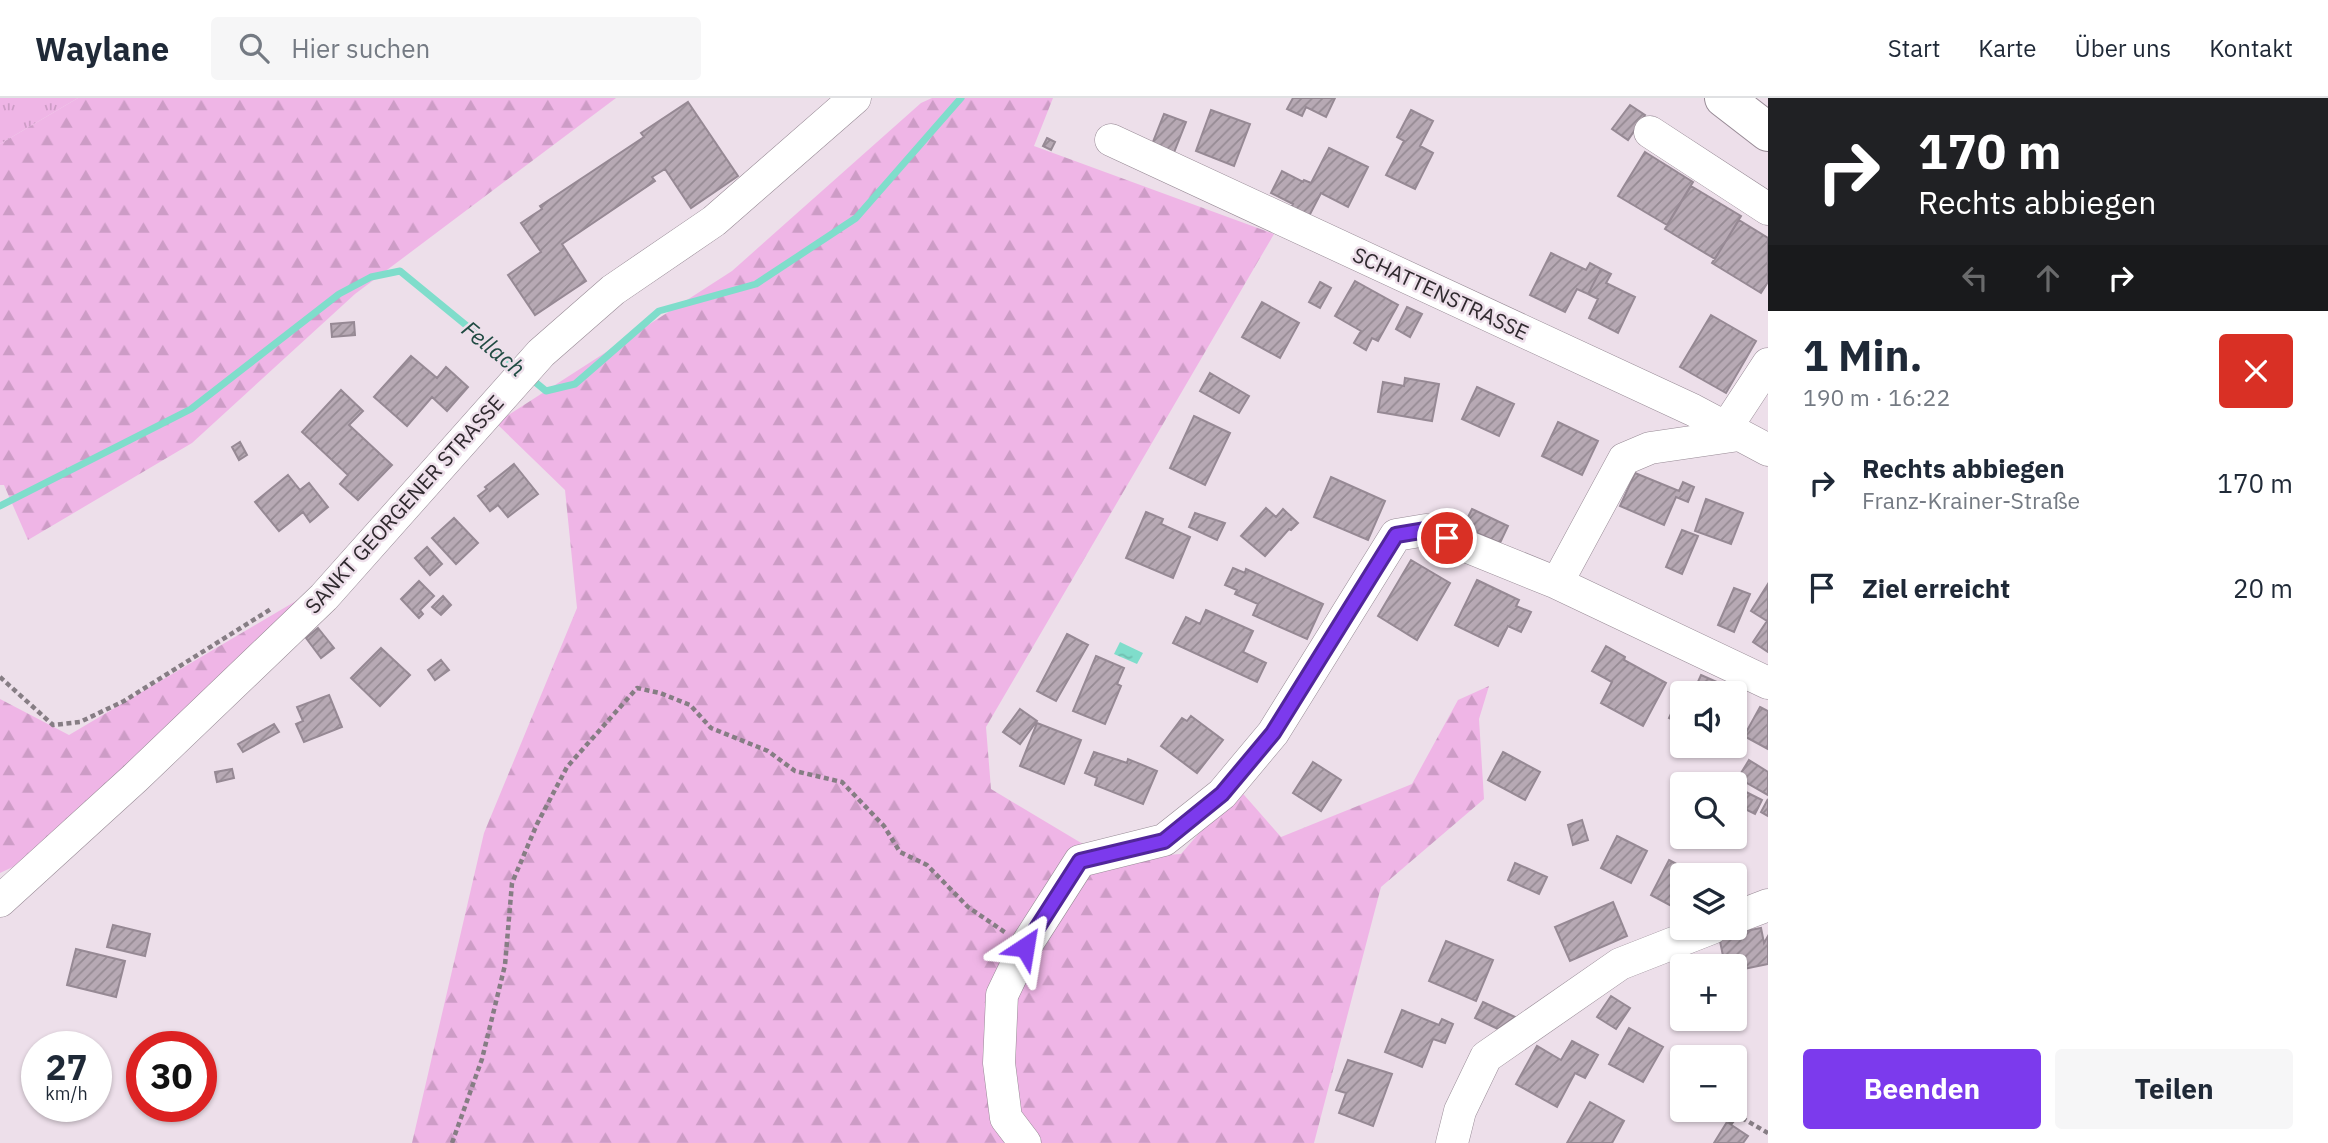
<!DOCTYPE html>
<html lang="de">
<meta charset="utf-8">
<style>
:root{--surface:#fff;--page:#f6f6f7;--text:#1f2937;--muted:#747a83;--line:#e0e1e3;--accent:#7c3aed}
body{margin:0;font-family:"IBM Plex Sans",sans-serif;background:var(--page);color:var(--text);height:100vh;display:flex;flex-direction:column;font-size:26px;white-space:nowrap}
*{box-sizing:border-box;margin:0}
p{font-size:23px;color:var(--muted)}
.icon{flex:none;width:38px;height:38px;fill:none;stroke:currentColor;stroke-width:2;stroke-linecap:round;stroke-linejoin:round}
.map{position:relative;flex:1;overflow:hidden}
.sheet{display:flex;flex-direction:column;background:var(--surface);width:560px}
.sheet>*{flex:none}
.banner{background:#202124;color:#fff;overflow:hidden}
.buttons{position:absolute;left:1670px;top:583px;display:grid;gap:14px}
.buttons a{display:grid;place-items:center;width:77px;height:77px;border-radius:7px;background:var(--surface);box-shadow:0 2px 5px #0004;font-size:35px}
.speed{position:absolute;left:21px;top:933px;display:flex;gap:14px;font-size:35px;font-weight:700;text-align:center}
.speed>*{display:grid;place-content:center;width:91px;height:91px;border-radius:50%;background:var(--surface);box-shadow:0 2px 5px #0004;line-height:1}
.speed small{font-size:18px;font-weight:400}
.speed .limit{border:10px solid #d22;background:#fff;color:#111}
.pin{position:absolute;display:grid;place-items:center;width:60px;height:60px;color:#fff;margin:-30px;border:4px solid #fff;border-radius:50%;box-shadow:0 2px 7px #0007}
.me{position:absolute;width:77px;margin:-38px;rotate:33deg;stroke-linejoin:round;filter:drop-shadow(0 0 5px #0008)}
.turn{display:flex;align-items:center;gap:24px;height:147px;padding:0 35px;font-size:32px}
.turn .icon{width:91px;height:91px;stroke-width:2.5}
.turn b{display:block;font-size:49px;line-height:60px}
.lanes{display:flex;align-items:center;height:66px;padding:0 35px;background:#0003;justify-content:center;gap:35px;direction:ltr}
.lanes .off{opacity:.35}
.round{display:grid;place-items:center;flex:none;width:74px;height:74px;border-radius:7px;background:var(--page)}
.head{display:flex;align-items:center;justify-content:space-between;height:119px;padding:0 35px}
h1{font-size:42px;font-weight:700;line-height:52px}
.button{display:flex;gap:14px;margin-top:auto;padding:14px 35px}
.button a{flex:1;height:80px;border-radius:7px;background:var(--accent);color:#fff;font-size:28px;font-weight:700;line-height:80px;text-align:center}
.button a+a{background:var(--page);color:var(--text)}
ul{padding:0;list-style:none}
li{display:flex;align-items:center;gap:21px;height:105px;padding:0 35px}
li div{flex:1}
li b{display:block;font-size:26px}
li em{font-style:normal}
header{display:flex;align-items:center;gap:42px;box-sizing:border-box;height:98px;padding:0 35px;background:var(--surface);border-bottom:2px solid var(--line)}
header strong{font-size:33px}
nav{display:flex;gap:38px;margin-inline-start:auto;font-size:24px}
.search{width:490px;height:63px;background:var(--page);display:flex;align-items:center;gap:18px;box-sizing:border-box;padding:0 24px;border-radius:7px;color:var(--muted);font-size:26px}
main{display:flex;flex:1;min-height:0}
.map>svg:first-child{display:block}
.grass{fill:url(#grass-tufts)}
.forest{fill:url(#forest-firs)}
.water{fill:url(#water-ripples)}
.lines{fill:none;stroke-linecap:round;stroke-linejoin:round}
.stream{stroke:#7fddcb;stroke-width:7}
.building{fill:url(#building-hatch);stroke:#968994;stroke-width:2}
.minor-casing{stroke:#978a95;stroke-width:33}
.major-casing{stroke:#978a95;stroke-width:40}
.path{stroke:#867d84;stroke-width:4.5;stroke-dasharray:5 3.5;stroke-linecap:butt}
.minor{stroke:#fff;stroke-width:32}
.major{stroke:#fff;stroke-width:38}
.route-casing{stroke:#51269a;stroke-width:18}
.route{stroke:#7c3aed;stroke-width:12}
.labels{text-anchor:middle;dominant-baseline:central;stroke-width:5;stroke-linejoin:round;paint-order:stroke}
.street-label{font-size:21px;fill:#2f292e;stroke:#eddfea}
.water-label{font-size:23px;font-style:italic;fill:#204b43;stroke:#eddfea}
</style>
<header>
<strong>Waylane</strong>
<div class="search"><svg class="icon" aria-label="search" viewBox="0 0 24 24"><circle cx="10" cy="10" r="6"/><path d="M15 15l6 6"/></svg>Hier suchen</div>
<nav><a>Start</a><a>Karte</a><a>Über uns</a><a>Kontakt</a></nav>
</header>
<main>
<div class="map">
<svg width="1768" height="1045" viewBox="0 0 1768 1045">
<defs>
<pattern id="grass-tufts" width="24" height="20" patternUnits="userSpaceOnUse" patternTransform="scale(1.75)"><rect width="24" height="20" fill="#efb5e6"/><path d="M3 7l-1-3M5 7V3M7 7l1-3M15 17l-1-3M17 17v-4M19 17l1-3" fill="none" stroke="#cd9cc6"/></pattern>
<pattern id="forest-firs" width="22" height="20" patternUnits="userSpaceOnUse" patternTransform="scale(1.75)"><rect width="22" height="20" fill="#efb5e6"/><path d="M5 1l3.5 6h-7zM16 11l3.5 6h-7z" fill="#cd9cc6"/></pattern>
<pattern id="water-ripples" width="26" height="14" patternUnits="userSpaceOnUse" patternTransform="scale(1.75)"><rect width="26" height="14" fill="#7fddcb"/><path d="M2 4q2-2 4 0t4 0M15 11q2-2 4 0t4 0" fill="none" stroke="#6ebeaf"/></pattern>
<pattern id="building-hatch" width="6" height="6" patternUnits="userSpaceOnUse" patternTransform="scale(1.75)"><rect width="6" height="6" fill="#b7a9b4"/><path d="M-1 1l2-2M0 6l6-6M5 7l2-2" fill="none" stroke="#958a93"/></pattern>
</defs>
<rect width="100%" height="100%" fill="#eddfea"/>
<path class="grass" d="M0 0H78L0 46Z"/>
<path class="forest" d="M78 0H616L355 196 192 345 28 442 4 387H0V46Z
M932 0H1053L1034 48 1274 136 986 629 991 691 1108 761 1181 756 1238 690 1281 739 1412 686 1458 602 1489 588 1479 621 1484 701 1381 789 1314 1045H412L484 735 577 510 565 392 496 325 732 173 921 5Z
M301 500 128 672 17 767 0 775V601L69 637Z"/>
<path class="water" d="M1120 544 1143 555 1137 566 1114 556Z"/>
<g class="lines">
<path class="stream" d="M529 279 546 293 575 286 659 213 756 186 856 120 961 0
M0 408 191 311 339 196 371 179 400 173 517 269"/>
</g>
<path class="building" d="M1293 0H1335L1326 19 1306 9 1302 18 1287 11Z
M688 4 738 78 691 110 665 71 652 79 655 83 562 146 586 183 535 217 508 177 541 154 521 125 542 111 540 108 644 39 641 35Z
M1630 7 1645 17 1628 42 1612 31Z
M1211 12 1250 26 1234 68 1196 53Z
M1411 12 1433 23 1420 48 1433 55 1415 91 1386 77 1404 43 1397 39Z
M1164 16 1186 24 1173 57 1151 49Z
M1047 40 1055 44 1051 52 1043 48Z
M1329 50 1368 69 1348 109 1321 95 1307 122 1289 113 1293 106 1271 95 1282 73 1303 84 1304 82 1311 85Z
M1645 54 1693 84 1667 127 1618 98Z
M1691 88 1741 118 1715 161 1665 131Z
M1739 122 1768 140V184L1761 195 1712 165Z
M1551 155 1586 172 1590 165 1601 171 1588 196 1577 191 1565 214 1530 197Z
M1601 171 1611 176 1606 185 1635 199 1618 235 1589 220 1598 201 1588 196Z
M1355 183 1398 207 1378 243 1372 240 1366 252 1354 245 1361 233 1335 218Z
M1320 184 1331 190 1320 210 1309 204Z
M1262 204 1299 225 1280 260 1242 239Z
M1407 209 1422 216 1410 239 1396 231Z
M1711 217 1756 243 1726 295 1680 269Z
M354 224 355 237 332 239 331 226Z
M411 258 437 280 446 269 468 289 447 313 432 299 407 328 374 299Z
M1210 275 1249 298 1239 315 1200 293Z
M1405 280 1439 286 1432 323 1378 314 1383 284 1404 288Z
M1477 289 1514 306 1499 338 1462 321Z
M341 292 363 313 349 327 392 367 358 402 340 386 348 377 302 334Z
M1194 318 1230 335 1205 387 1170 370Z
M1558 324 1598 343 1582 377 1542 358Z
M240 344 247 357 239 362 232 349Z
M514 366 538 396 508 419 498 407 490 413 478 398 487 391 485 389Z
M1635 375 1679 393 1683 384 1694 389 1688 404 1676 399 1664 427 1620 408Z
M288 377 300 392 309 385 328 409 310 424 303 414 279 433 255 404Z
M1331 379 1385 403 1368 442 1314 419Z
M1706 401 1743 415 1731 446 1695 433Z
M1266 410 1276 419 1283 411 1298 425 1291 432 1289 431 1265 458 1241 438Z
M1472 411 1508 428 1500 445 1463 429Z
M1146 414 1163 421 1161 426 1190 439 1173 480 1126 460Z
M1195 415 1225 425 1217 442 1189 429Z
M454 420 478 445 456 466 432 440Z
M1682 432 1698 438 1682 476 1666 469Z
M427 449 442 466 430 477 415 460Z
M1411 462 1450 485 1417 542 1378 518Z
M1233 470 1245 475 1246 471 1323 506 1307 541 1253 517 1258 506 1235 496 1237 492 1225 487Z
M1477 482 1519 502 1516 508 1531 514 1521 534 1508 528 1498 548 1455 527Z
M419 483 434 498 420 512 423 516 419 520 401 501Z
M1768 486V554L1753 544 1767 523 1751 513Z
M1734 490 1750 496 1734 534 1718 527Z
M443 498 451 507 441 517 432 509Z
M1206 512 1253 533 1243 554 1266 565 1257 584 1173 545 1186 519 1200 526Z
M318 530 334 550 321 560 306 540Z
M1067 536 1088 547 1056 603 1037 593Z
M1606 548 1625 559 1624 562 1666 585 1643 628 1601 605 1612 584 1592 573Z
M381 550 410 577 380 608 351 580Z
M1096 558 1124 570 1117 586 1121 588 1105 626 1073 613Z
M441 562 449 572 435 582 428 572Z
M1701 577 1735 592 1734 595H1693Z
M1681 594 1683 595 1682 626 1669 620Z
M329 597 342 629 304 644 296 626 303 623 297 609Z
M1760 609 1768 613V651L1744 638Z
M1020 611 1037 623 1020 646 1003 634Z
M1191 618 1223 642 1197 675 1161 648 1182 620 1187 623Z
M1037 625 1081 642 1064 686 1020 668Z
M274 626 279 634 243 654 238 646Z
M1094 654 1127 665 1128 661 1157 673 1143 706 1095 687 1097 680 1085 675Z
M1503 654 1540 674 1525 702 1488 682Z
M1749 662 1768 674V697L1738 680Z
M1313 664 1341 682 1321 713 1293 695Z
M232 671 234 680 217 684 215 674Z
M1746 694 1762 702 1755 716 1739 708Z
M1768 701V718L1761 714Z
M1582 722 1588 742 1573 747 1568 727Z
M1617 738 1647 753 1631 785 1601 770Z
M1669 762 1697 777H1682L1681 813 1651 797Z
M1515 765 1547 779 1539 796 1508 782Z
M1613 804 1627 838 1570 863 1555 829Z
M113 827 150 836 145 858 107 849Z
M1761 830 1764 845 1768 838V866L1734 873V868H1725L1719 838Z
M1446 843 1493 862 1476 903 1429 883Z
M76 851 125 863 116 899 67 887Z
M1611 898 1630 910 1616 931 1597 919Z
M1483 904 1515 919 1498 931 1475 920Z
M1402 912 1439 927 1442 921 1453 926 1445 945 1433 941 1422 969 1385 954Z
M1629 930 1663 949 1643 984 1609 966Z
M1572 943 1598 957 1585 980 1575 975 1557 1009 1516 986 1537 948 1561 962Z
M1348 962 1392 976 1373 1028 1339 1015 1346 995 1336 992Z
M1590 1004 1624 1023 1612 1045H1567Z
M1727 1024 1748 1038 1743 1045H1714Z"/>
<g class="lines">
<g class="minor-casing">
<path id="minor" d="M1650 34 1768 111
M1111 42 1693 312 1768 352
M1726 330 1768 266
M1557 485 1624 361 1650 350 1739 337
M0 803 135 680 324 499 541 255 613 192 714 123 855 0
M1734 820 1768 807
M1025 1045 1006 1020 999 965 1002 897 1025 849 1080 763 1164 742 1222 696 1273 635 1396 437 1426 432 1557 485 1768 585
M1452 1045 1460 1013 1486 959 1620 866 1712 830"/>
</g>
<g class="major-casing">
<path id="major" d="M1724 0 1768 34"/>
</g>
<path class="path" d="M0 579 53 627 80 624 124 603 271 511
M1730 1026 1737 1017 1768 1035
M452 1045 482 961 505 867 512 785 537 726 567 669 637 590 660 595 690 607 711 630 768 653 795 673 842 684 884 728 900 754 927 767 968 809 1006 835"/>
<use href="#minor" class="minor"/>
<use href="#major" class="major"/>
</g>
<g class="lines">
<g class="route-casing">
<path id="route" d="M1025 849 1080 763 1164 743 1222 696 1273 635 1396 437 1426 432 1447 440"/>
</g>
<use href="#route" class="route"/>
</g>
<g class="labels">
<g class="street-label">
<text transform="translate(1441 195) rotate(25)">SCHATTENSTRASSE</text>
<text transform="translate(404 406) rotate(-48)">SANKT GEORGENER STRASSE</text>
</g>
<g class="water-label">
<text transform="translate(494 250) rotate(39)">Fellach</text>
</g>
</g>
</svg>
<div class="buttons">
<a><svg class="icon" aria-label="sound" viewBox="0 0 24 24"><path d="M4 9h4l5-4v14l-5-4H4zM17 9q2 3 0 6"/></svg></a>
<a><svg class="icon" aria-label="search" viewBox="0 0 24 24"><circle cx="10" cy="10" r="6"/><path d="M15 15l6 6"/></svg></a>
<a><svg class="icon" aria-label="layers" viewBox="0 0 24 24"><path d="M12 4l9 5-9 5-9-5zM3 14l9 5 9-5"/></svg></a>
<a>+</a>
<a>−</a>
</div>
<div class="speed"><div>27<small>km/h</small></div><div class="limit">30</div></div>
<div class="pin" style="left:1447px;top:440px;background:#d93025"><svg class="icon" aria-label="arrive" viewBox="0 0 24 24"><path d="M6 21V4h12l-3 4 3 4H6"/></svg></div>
<svg class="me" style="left:1025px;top:849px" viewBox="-20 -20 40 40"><path d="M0-17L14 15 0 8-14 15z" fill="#7c3aed" stroke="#fff" stroke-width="4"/></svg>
</div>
<section class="sheet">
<div class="banner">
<div class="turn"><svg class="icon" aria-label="right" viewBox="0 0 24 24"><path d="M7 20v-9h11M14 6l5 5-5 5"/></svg><div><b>170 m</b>Rechts abbiegen</div></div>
<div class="lanes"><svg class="icon off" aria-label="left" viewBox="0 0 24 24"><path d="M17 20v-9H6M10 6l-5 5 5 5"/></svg><svg class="icon off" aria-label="ahead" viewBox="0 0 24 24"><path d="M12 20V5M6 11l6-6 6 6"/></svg><svg class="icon" aria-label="right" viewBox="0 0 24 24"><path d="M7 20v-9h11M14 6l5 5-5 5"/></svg></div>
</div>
<div class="head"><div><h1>1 Min.</h1><p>190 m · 16:22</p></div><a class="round" style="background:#d93025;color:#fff"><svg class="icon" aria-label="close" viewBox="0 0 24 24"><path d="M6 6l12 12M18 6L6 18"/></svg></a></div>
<ul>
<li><svg class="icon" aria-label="right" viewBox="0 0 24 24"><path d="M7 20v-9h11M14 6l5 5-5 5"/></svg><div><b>Rechts abbiegen</b><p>Franz-Krainer-Straße</p></div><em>170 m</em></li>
<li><svg class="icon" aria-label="arrive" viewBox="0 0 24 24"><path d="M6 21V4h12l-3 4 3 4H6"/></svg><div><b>Ziel erreicht</b></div><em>20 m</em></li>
</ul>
<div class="button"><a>Beenden</a><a>Teilen</a></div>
</section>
</main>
